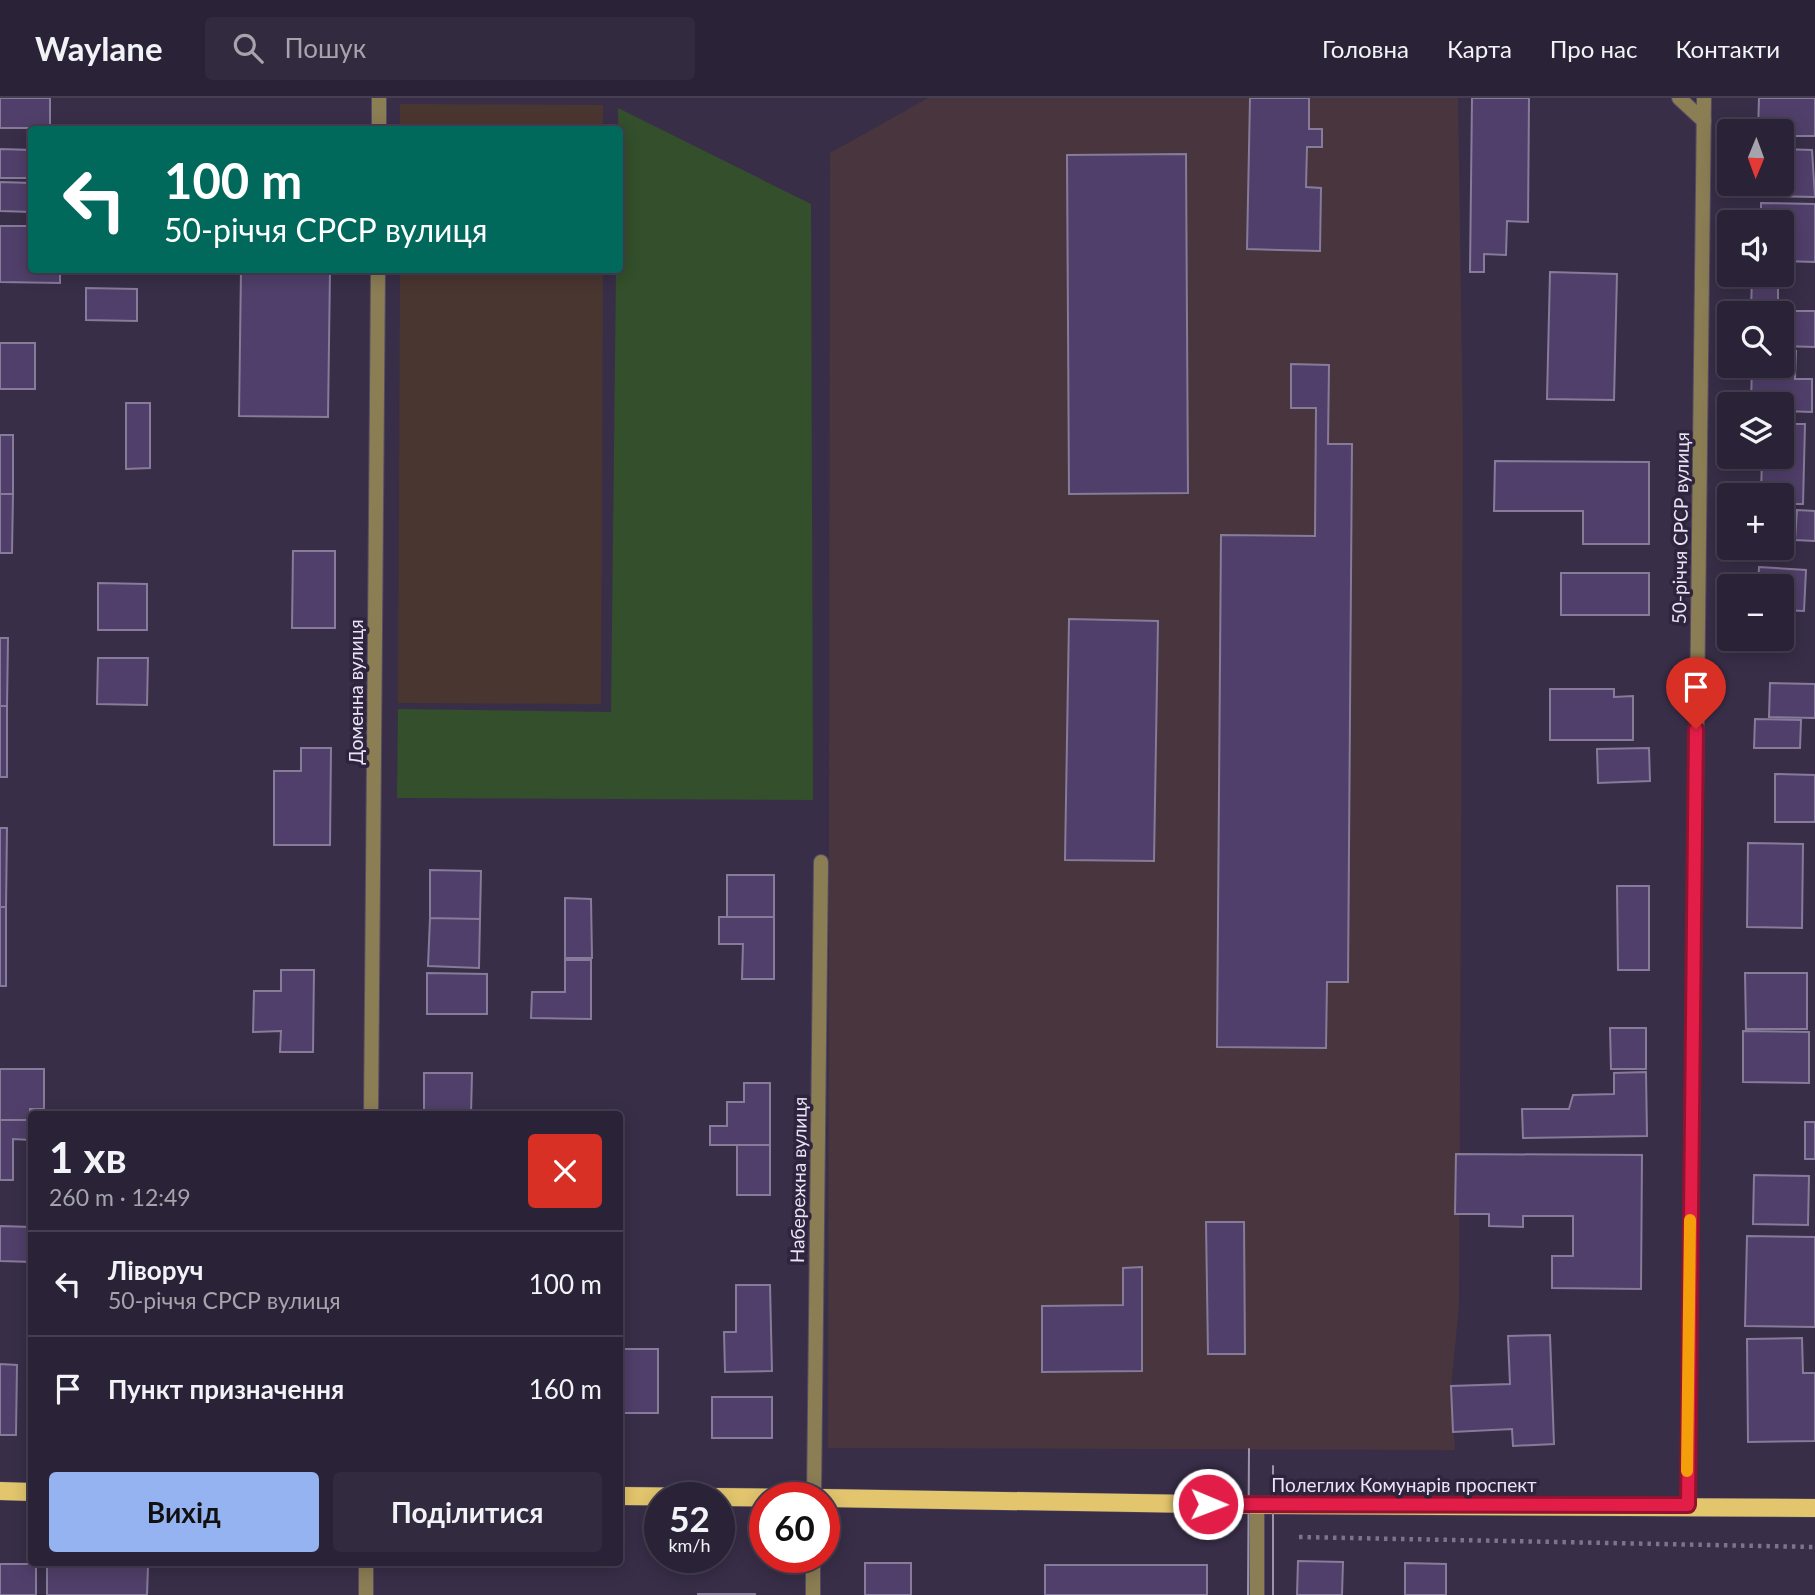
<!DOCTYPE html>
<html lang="uk">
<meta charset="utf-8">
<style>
:root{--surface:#2a2236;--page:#322a3e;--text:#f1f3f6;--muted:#a5a4ad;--line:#463f51;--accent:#95b2f1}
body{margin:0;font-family:Lato,sans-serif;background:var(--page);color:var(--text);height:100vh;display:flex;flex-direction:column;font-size:26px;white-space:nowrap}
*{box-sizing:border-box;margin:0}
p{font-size:23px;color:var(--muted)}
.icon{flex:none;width:38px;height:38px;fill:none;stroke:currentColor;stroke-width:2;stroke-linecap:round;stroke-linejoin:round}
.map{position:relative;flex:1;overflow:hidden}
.side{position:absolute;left:28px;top:1013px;width:595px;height:455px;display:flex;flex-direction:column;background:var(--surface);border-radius:7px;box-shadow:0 4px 18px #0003,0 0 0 2px var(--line)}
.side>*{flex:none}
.guide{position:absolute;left:28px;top:28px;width:595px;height:147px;border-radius:7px;box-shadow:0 4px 18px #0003,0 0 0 2px var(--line);background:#00695c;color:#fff;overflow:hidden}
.needle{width:46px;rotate:181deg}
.tools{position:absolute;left:1717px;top:21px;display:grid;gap:14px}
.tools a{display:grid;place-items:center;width:77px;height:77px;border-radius:7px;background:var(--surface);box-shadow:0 4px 18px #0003,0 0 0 2px var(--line);font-size:35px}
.speed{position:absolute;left:644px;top:1384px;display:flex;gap:14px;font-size:35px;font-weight:700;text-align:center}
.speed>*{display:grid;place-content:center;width:91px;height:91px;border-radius:50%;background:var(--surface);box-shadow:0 4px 18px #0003,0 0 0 2px var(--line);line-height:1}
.speed small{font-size:18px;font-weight:400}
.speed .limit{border:10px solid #d22;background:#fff;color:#111}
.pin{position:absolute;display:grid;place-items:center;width:60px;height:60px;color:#fff;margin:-72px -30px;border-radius:50% 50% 50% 0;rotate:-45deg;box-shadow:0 0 7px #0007}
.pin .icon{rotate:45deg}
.me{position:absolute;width:77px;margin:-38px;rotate:91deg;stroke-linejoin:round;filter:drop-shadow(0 0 5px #0008)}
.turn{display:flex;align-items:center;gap:24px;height:147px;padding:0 21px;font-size:32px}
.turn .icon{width:91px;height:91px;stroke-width:2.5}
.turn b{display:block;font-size:49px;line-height:60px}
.round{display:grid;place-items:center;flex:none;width:74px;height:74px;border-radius:7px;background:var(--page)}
.overview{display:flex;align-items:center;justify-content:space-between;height:119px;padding:0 21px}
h1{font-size:42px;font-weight:700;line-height:52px}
.button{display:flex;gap:14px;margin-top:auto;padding:14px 21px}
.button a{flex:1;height:80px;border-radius:7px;background:var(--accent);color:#111;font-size:28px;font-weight:700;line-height:80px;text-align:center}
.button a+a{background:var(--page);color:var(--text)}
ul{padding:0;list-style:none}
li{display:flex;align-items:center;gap:21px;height:105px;padding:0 21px;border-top:2px solid var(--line)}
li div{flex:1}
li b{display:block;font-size:26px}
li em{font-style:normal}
header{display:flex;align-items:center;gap:42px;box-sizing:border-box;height:98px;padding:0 35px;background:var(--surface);border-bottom:2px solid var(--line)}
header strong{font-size:33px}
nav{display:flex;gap:38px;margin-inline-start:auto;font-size:24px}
.search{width:490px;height:63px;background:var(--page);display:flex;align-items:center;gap:18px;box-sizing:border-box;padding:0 24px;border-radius:7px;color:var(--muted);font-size:26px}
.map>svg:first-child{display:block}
.commercial{fill:#4a3631}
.industrial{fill:#49353d}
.green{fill:#334f2b}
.building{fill:#503f6a;stroke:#867b99;stroke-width:2}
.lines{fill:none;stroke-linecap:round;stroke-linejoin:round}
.service-casing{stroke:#544b64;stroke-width:16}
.minor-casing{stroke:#544b64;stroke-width:16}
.primary-casing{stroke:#544b64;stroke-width:19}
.path{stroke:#7d748b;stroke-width:4.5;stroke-dasharray:3.5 5;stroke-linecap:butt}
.service{stroke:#8b7d54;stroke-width:14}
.minor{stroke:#8b7d54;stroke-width:14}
.primary{stroke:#e2c56d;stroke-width:18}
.tram{stroke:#9c94a9;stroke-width:2}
.route-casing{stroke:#92132f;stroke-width:18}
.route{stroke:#e11d48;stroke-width:12}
.slow{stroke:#f59e0b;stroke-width:12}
.labels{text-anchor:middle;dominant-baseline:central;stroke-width:7;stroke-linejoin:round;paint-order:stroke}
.street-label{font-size:19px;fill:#eae4f5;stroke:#2e243e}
</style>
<header>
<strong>Waylane</strong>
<div class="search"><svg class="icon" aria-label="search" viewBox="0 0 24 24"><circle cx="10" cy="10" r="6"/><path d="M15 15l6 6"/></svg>Пошук</div>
<nav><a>Головна</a><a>Карта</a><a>Про нас</a><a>Контакти</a></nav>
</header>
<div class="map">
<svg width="1815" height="1497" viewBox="0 0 1815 1497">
<rect width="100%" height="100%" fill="#382e48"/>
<path class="commercial" d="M400 6 603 7V31H400Z
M400 172H603L601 606 398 605Z"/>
<path class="industrial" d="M928 0H1458L1463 338 1459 1209 1451 1289 1455 1352 828 1350 830 55Z"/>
<path class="green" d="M618 10 811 106 813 702 397 700 398 611 611 614 616 172H620Z"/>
<path class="building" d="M0 0H50V30H0Z
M1250 0H1309V31H1322V49H1307L1306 89 1321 90 1320 153 1247 151Z
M1472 0H1529L1528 124 1507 123 1506 157 1484 156V174H1470Z
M1759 0H1815V38H1782V33H1758Z
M0 51 32 52V80H0Z
M1782 51 1812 52 1815 99 1758 98V86H1782Z
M1186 56 1188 395 1069 396 1067 57Z
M0 84 32 85V114L0 113Z
M1761 105 1815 106V164L1782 163V124H1761Z
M0 128H31L32 172H60V185L0 184Z
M241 172H330L328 319 239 318Z
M1550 174 1617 176 1614 302 1547 301Z
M1752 177H1778V213H1815V249L1782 248V215H1751Z
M86 190 137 191V223L86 222Z
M0 245H35V291H0Z
M1782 252 1796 253 1795 281H1812V314L1782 313V306H1751L1752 268H1782Z
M1291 266 1329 267 1328 346H1352L1348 884H1327L1326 950 1217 949 1221 437 1315 438 1316 310H1291Z
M126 305H150V370L126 371Z
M1782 326H1805L1803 406H1782V397H1761L1762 359H1782Z
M0 337H13V396H0Z
M1495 363 1649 364V446H1583V413H1494Z
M0 396H13L12 455H0Z
M1797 412 1815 413V443L1795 442Z
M293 453H335V530H292Z
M1759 469 1806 472 1804 513 1782 512V488H1758Z
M1561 475H1649V517H1561Z
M98 485 147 486V532H98Z
M1069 521 1158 523 1154 763 1065 762Z
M0 540H8L7 608H0Z
M98 560H148L147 607 97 606Z
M1770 585 1815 586V620L1769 619Z
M1550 591H1614V599L1633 598V642H1550Z
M0 608H7V679H0Z
M1755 621 1801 622 1800 650H1754Z
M301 650H331L330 747H274V673H301Z
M1649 650 1650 683 1598 685 1597 651Z
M1775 676 1815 677V724H1775Z
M0 730H7L6 809H0Z
M1748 745 1803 746 1802 830 1747 829Z
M430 772 481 773 480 821 430 820Z
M727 777H774V819H727Z
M1617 788H1649V872H1618Z
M565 800 591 801 592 860H565Z
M0 809H6V888H0Z
M719 819H774V881H742L743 846H719Z
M430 820 480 821 479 870 428 868Z
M565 862H591V921L531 920 532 894H565Z
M281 872H314L313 954H280L281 933 253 934 254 893H281Z
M427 875 487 876V916H427Z
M1745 875H1807V931H1746Z
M1610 930H1646V971H1611Z
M1743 933 1809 934V985L1743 984Z
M0 971H44V1011H30V1022H0Z
M1646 974 1647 1038 1523 1040 1522 1011H1569L1573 997 1614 996V975Z
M424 975H472L471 1017H424Z
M744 985H770V1047H710V1028H727V1004H744Z
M0 1022H30V1042L13 1041V1082H0Z
M1805 1024H1815V1061H1805Z
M737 1047H770V1097H737Z
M1456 1056 1642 1057 1641 1191 1552 1190V1158H1573V1118H1523V1129L1489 1128V1116H1455Z
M1754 1077 1809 1078 1808 1127 1753 1126Z
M1206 1124H1244L1245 1256H1208Z
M0 1128 32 1129V1164L0 1163Z
M1747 1138 1815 1139V1229L1745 1228Z
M1142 1169V1273L1042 1274V1208L1123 1207V1170Z
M736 1187H770L772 1273 725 1274 724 1234H736Z
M1550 1237 1554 1346 1513 1348 1512 1331 1453 1334 1451 1288 1510 1286 1508 1238Z
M1802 1240 1803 1275H1815V1343L1748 1344 1747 1241Z
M620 1251H658V1315H620Z
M0 1266 17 1267 16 1337H0Z
M712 1299H772V1340H712Z
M1298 1463 1343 1464 1342 1497H1297Z
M865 1465H911V1497H865Z
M1405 1465 1446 1466V1497H1405Z
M0 1466H36V1497H0Z
M47 1467 148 1468 147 1497H47Z
M1045 1467H1207V1497H1045Z
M698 1496H755V1497H698Z"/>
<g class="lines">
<g class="service-casing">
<path id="service" d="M1679 0 1704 23"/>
</g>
<g class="minor-casing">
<path id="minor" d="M379 32V0
M371 1017 378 172
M814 1400 821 764
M1688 1407 1704 0
M366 1497V1465
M813 1497V1460
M1257 1497V1407"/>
</g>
<g class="primary-casing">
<path id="primary" d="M0 1393 32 1394
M620 1398 804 1400
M824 1400 1257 1407 1815 1410"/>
</g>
<path class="path" d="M1299 1439 1815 1449"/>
<use href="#service" class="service"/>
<use href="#minor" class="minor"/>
<use href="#primary" class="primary"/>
<path class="tram" d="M1273 1368V1497
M1248 1497 1249 1351"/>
</g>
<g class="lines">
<g class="route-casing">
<path id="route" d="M1208 1406 1688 1407 1696 631"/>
</g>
<use href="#route" class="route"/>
<path class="slow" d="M1687 1373 1690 1122"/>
</g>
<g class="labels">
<g class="street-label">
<text transform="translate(1680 430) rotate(-89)">50-річчя СРСР вулиця</text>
<text transform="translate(355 594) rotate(-90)">Доменна вулиця</text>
<text transform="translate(798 1082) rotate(-89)">Набережна вулиця</text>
<text x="1404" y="1386">Полеглих Комунарів проспект</text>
</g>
</g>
</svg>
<div class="tools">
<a><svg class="needle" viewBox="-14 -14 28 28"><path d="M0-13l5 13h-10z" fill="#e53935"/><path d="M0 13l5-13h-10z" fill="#a5a4ad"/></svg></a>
<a><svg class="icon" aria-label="sound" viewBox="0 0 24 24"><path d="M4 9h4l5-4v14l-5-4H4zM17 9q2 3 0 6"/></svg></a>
<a><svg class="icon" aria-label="search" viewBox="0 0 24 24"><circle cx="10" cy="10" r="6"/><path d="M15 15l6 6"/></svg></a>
<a><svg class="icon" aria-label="layers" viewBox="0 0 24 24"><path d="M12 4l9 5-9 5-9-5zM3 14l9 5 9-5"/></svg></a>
<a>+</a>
<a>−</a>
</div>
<div class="speed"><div>52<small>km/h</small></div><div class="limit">60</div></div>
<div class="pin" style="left:1696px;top:631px;background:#d93025"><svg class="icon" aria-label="arrive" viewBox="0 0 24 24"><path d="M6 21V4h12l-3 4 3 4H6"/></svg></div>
<svg class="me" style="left:1208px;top:1406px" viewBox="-20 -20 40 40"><circle r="17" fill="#e11d48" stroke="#fff" stroke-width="3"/><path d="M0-11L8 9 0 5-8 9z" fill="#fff"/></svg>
<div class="guide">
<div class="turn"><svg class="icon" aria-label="left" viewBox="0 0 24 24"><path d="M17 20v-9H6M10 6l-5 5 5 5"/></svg><div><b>100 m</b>50-річчя СРСР вулиця</div></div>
</div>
<section class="side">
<div class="overview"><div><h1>1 хв</h1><p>260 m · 12:49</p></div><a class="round" style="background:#d93025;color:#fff"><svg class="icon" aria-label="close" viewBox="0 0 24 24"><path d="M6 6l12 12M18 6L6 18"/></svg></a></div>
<ul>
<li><svg class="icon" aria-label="left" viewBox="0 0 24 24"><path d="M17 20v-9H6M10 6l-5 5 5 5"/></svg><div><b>Ліворуч</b><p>50-річчя СРСР вулиця</p></div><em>100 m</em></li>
<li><svg class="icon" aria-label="arrive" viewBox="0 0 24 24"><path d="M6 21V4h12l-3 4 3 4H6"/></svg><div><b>Пункт призначення</b></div><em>160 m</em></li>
</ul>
<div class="button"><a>Вихід</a><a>Поділитися</a></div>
</section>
</div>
